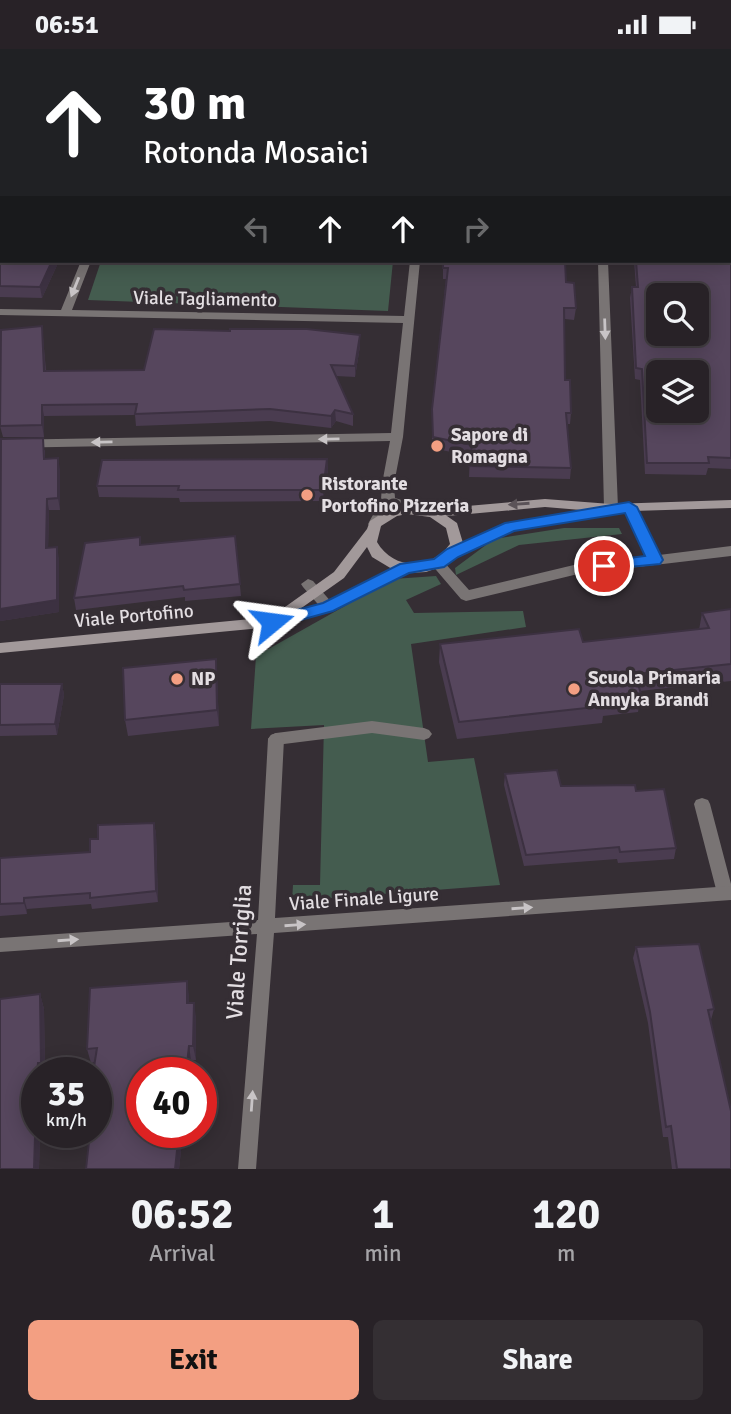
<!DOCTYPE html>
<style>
:root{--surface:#282227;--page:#342f33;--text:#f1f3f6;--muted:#a5a4a7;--line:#443f44;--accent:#f39f82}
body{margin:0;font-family:Signika,sans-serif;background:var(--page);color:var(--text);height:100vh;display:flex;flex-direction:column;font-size:26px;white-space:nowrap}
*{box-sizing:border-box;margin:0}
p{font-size:23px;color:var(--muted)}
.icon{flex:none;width:38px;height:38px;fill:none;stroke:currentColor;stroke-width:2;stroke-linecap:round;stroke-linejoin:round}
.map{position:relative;height:1120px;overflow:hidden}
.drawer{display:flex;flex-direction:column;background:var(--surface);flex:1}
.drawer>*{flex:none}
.guide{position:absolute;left:0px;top:0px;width:732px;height:214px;box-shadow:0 4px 18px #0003,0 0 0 2px var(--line);background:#202124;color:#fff;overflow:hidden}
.tools{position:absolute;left:646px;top:234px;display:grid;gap:14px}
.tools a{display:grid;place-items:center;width:63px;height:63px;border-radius:10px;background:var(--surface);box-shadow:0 4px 18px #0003,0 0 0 2px var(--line);font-size:35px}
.speed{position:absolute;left:21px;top:1008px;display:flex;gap:14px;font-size:35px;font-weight:700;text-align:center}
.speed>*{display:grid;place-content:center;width:91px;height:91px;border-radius:50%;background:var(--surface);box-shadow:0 4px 18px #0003,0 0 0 2px var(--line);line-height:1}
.speed small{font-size:18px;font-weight:400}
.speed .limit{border:10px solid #d22;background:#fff;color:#111}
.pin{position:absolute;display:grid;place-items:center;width:60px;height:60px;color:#fff;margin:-30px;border:4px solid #fff;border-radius:50%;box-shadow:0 2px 7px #0007}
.me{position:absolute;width:77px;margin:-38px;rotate:74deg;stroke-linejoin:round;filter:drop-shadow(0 0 5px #0008)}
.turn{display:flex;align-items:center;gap:24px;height:147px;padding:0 28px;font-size:32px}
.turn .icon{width:91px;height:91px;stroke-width:2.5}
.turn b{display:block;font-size:49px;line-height:60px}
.lanes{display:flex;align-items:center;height:66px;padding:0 28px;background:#0003;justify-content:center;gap:35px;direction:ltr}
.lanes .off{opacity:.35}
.eta{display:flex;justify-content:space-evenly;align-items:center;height:119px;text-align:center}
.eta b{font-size:42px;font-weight:800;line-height:49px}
.primary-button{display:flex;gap:14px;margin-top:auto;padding:14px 28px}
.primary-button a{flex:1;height:80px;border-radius:10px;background:var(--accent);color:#111;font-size:28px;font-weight:800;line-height:80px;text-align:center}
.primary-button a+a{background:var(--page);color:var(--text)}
.status{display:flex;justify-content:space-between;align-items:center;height:49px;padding:0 35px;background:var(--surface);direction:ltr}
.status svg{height:19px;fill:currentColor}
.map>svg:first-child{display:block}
.green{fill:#445c4f}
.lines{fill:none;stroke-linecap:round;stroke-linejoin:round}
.lane{fill:#797474;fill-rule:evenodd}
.street{fill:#797474;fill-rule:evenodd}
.secondary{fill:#a2999a;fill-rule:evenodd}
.wall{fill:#4a3c50}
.shaded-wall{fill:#3c3141}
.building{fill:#56465d;stroke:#3c3141;stroke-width:2;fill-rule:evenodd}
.oneway{fill:#c8c4c6}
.oneway2{fill:#5b5358}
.route{fill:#1a73e8;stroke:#114b97;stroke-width:2}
.poi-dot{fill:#f39f82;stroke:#352e34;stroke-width:2.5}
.labels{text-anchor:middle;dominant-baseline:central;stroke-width:7;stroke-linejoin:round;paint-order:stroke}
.street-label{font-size:19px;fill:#e3dee2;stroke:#352e34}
.poi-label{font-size:19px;font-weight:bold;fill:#e3dee2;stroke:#352e34;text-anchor:start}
.near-street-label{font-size:23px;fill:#e3dee2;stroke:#352e34}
</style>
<div class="status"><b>06:51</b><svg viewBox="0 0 49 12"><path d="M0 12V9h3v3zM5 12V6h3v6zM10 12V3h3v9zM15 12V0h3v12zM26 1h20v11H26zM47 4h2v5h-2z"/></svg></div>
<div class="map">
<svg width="731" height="1120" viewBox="0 0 731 1120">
<rect width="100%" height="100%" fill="#352e34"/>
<path class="green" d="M101 212H393L388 262 88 251Z
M564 479H619L622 485 519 496 456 526 455 519 494 490Z
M436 527 441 535 406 551 414 564 523 562 526 578 411 595 428 713 474 709 500 836 292 852 293 836H320L324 676 251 680 256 607 393 530Z"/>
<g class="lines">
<path class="lane" d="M540 0H550L539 2Z
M629 454 636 458 659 506 731 497V507L578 525 466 552 461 550 431 515 433 512H443L469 541 578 515 646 507 622 458Z
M308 530 313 532 333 555 335 558 333 561H323L303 538 301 535Z
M372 672 424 679 429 681 432 685 429 689 424 691 372 684 276 696 271 694 268 690 271 686 276 684Z
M702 749 708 751 710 755 731 835V849L725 851 719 849 717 844 694 755 696 751Z"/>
<path class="street" d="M0 0H92L93 2 2 3Z
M432 0H442V2H432Z
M590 0H600V2H590Z
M2 68V76L0 77V69Z
M81 212H91L72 261 404 267 410 212H420L403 388 394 435 395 449 425 458 427 461 425 464 420 465 392 457 380 478H370L368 475 381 451 382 435 390 392 0 399V391L391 384 403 274 0 266V260L61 261Z
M598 212H608L618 459 611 463 604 459Z
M276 684 281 686 284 690 275 869 731 837V851L274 884 256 1120H238L257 885 0 903V889L258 871 268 690 271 686Z"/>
<path class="secondary" d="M545 450 611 455 731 451V459L600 463 599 466 594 467 514 482 455 508 443 517 426 523 408 524 333 561 272 578 0 604V594L271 568 334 523 367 480 370 472 389 460 407 457 433 460ZM545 458 581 461 506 475 463 494 457 474 447 467ZM407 465 430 468 446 479 450 495C431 521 394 522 377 493L381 477 397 467ZM367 498 372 508 392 520 324 554 300 560 344 529Z"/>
</g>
<path class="wall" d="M616 0 731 8V420L708 419 706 426 645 425 640 331 635 330 630 249 632 238H636L634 212H730Z
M0 112 59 212 42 249 0 248Z
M443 212 566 233 576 259 574 271 565 270V331L571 364 570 375H567L571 419 570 430 469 428 470 407 432 399V360L446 230H443Z
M42 277 43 288 46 322 144 321 360 286V297L355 328 336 327 353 365V377L336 372 331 379 270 372 136 377 135 366 44 367V388H3L0 377Z
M45 401V410L60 420V461H49L48 499 59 509V563L0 572V414Z
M327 410 328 421 323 452 180 453 179 449 99 448 97 437Z
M235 487 241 547 185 552V548L76 561 74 549 141 496Z
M731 560V632L640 642 641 645 638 663 603 667 602 674 457 690 439 613 440 595 583 593 699 581 702 564Z
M217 626 219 677 128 687 125 671Z
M0 635H62L64 646 57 686 0 687Z
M505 725 561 737 636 742 676 799 674 810 618 814 617 810 524 817 504 736Z
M154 774 156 785 158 853 92 860 91 855 27 860V865L0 867V809L90 803 98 790Z
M636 898 714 960 711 971 731 1120H672L668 1088H663L648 974 633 909Z
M187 932 189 954 196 968V1011H191L189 1024H142V1083H183L179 1120 89 1092 86 1083H96L95 1013 91 1014 87 1000Z
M40 945 44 960 45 1024H37V1083H40L39 1120H0Z"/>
<path class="shaded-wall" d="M52 212H59L42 249 40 238Z
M42 277 43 288 46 333 44 322Z
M360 286V297L355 328V317Z
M42 356 44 367V388L42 376Z
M335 361 336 372 331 379V367Z
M58 409 60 420V461L58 449Z
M327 410 328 421 323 452V441Z
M47 450 49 461 48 510 46 499Z
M57 498 59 509V563L0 572V560Z
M216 610 217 626 219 677 217 661Z
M62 635 64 646 57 686 55 675Z
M154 774 156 785 158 853 156 842Z
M24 849 27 860V865L24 854Z
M187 932 189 946V969L187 954Z
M40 945 44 960 45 1024H44L41 1014Z
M194 954 196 968V1011L193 997Z
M189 997 191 1011 189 1024H186Z
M37 1035V1083H40L39 1120H34Z
M179 1083H183L179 1120H175Z"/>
<path class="building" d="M54 0H140L139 2H53Z
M616 0H730L731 142H730V145V2H615Z
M2 108V212H52L40 238 0 237V112Z
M730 151 731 152V409L708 408 709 414H647L642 320 636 319 632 238H638L636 212H730ZM658 247H696V285H658ZM658 324H696V362H658Z
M443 212H565L566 233 574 234 576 259H564L565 331H570L571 364H566L571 419 469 417 472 396 433 388 432 360 448 219H443Z
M42 277 44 322 144 321 154 280 230 282V280H307L360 286 355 317 331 316 353 365 335 361 331 367 270 360 135 365 137 355 42 356V376L0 377 1 281Z
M43 389 44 410 58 409V449L47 450 46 499 57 498V551L0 560 1 390Z
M327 410 323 441H178L179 437H97L102 411Z
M235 487 240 535 184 541 183 537 74 549 85 494 140 488V496Z
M731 560V615L635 625 641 645 603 650 605 657 459 673 440 595 579 580 583 593 709 579 702 564Z
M216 610 217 661 125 671 123 619Z
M0 635H62L55 675 0 676Z
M557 721 561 737 635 736 636 742 664 740 676 799 620 803 619 798 526 806 505 725Z
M154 774 156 842 90 849V844L24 849V854L0 855V809L90 803V790H98V776Z
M699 895 714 960 708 961 731 1062V1120H677L671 1077 666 1078 650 963 636 898Z
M187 932V954H194L193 997H189L186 1024H142V1083H179L175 1120H86L90 1083H96V1024H93L97 999 87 1000 90 939Z
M40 945 41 1014H38L37 1024 34 1120H0V950Z"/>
<defs><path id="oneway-solid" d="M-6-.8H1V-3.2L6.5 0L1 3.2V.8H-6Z" transform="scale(1.75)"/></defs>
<g class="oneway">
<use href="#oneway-solid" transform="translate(75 238) rotate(112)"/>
<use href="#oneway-solid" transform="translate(605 280) rotate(88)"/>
<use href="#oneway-solid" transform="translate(329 390) rotate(179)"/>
<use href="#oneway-solid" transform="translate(102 393) rotate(179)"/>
<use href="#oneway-solid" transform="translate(522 859) rotate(-4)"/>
<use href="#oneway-solid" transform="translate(295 876) rotate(-4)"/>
<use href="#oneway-solid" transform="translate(68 891) rotate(-4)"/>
<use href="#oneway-solid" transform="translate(252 1052) rotate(-86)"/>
</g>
<use class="oneway2" href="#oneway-solid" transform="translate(519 455) rotate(176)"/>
<path class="route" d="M629 453 637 458 663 511 660 515 598 521V513L645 507 625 464 514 482 458 508 444 518 409 524 333 562 272 579 264 573 266 569 323 554 400 515 434 510 447 500 505 474Z"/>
<g class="poi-dot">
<circle cx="437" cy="397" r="7"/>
<circle cx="307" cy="446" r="7"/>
<circle cx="177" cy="630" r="7"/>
<circle cx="574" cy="640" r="7"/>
</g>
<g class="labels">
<g class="street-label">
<text transform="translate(205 250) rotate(1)">Viale Tagliamento</text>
<text transform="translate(134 567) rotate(-5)">Viale Portofino</text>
<text transform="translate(364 850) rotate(-4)">Viale Finale Ligure</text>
</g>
<g class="poi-label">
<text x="451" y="386">Sapore di<tspan x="451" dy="22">Romagna</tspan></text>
<text x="321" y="435">Ristorante<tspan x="321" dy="22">Portofino Pizzeria</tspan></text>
<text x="588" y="629">Scuola Primaria<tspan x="588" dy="22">Annyka Brandi</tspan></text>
<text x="191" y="630">NP</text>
</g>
<g class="near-street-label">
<text transform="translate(239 903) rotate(-86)">Viale Torriglia</text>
</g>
</g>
</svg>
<div class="tools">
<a><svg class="icon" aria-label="search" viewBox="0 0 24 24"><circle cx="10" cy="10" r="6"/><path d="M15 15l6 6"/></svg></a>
<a><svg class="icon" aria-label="layers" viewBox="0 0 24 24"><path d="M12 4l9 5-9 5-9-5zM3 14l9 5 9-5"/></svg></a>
</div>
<div class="speed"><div>35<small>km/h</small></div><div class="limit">40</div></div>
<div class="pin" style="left:604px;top:517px;background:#d93025"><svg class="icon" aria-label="arrive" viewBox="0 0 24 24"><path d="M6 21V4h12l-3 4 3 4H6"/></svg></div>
<svg class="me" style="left:272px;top:573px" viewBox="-20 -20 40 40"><path d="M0-17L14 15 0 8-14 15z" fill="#1a73e8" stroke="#fff" stroke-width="4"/></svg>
<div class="guide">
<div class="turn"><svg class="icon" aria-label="ahead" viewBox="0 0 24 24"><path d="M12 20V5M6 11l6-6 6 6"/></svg><div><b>30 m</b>Rotonda Mosaici</div></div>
<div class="lanes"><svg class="icon off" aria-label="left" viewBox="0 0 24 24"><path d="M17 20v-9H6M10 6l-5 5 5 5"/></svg><svg class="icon" aria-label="ahead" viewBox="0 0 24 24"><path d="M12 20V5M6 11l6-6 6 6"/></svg><svg class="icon" aria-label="ahead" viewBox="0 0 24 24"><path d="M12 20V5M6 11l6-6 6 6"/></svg><svg class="icon off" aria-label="right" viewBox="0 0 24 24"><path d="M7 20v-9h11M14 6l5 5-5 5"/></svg></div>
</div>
</div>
<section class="drawer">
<div class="eta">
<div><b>06:52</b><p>Arrival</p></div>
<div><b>1</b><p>min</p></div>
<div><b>120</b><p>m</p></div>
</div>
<div class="primary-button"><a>Exit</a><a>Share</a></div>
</section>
